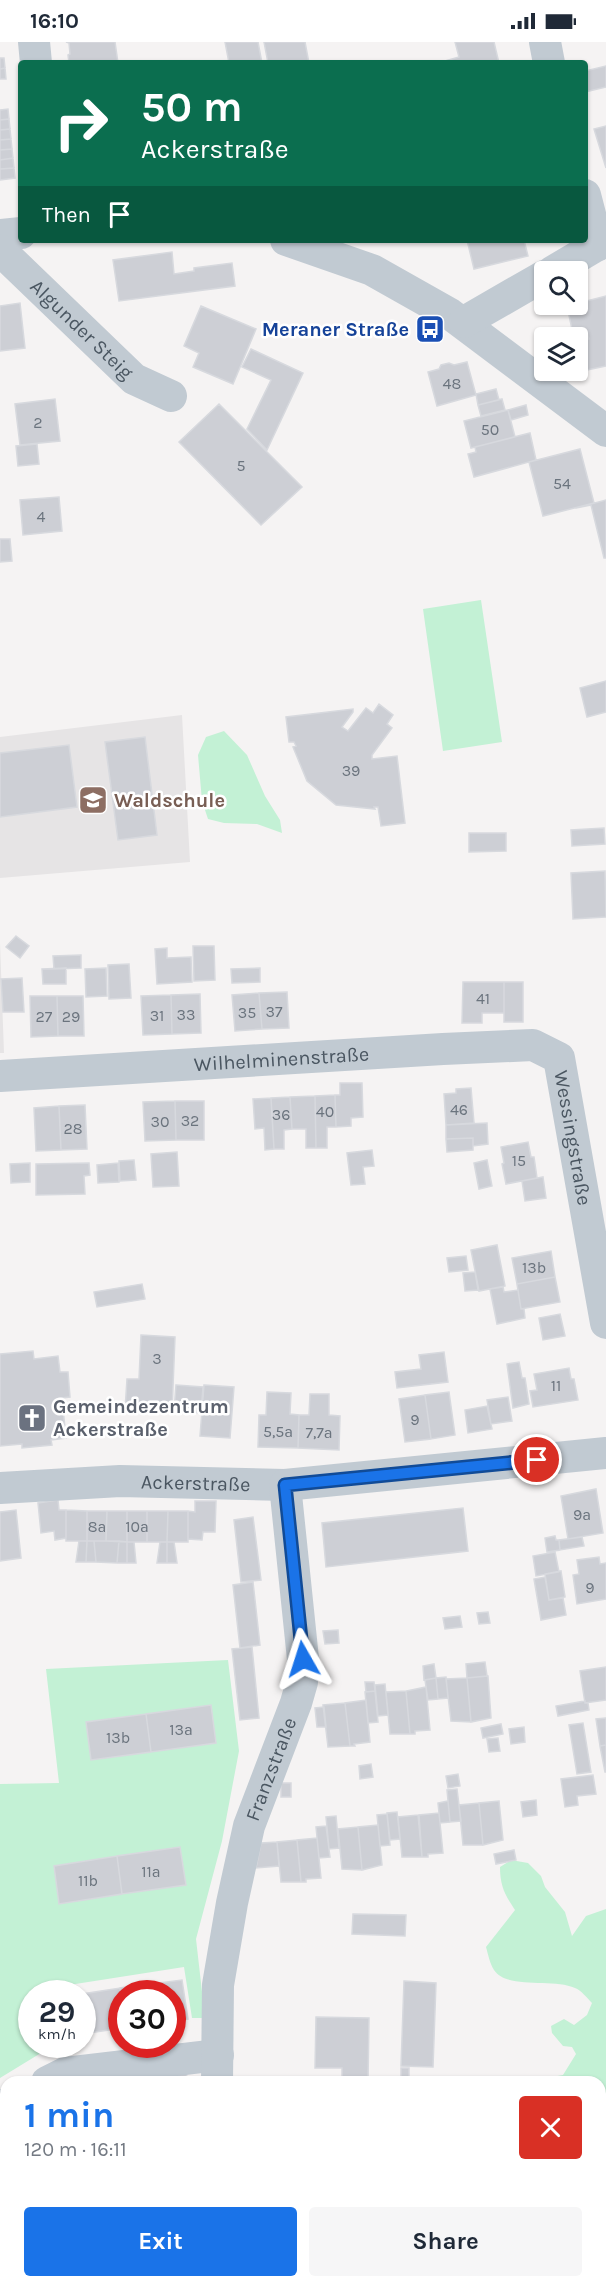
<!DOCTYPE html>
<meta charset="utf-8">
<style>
:root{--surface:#fff;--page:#f6f6f7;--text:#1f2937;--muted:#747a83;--accent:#1a73e8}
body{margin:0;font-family:Karla,sans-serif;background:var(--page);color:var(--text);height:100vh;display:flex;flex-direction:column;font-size:22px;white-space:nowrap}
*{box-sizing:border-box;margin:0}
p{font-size:20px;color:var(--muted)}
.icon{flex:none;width:33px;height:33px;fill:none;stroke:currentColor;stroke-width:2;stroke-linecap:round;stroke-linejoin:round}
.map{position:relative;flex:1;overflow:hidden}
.panel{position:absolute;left:0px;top:2034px;width:606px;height:212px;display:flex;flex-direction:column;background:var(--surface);border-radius:18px 18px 0 0;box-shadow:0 2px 4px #0004}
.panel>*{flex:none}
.banner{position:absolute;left:18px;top:18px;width:570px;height:183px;border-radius:6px;box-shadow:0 2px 4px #0004;background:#0b6e4f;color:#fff;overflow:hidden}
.buttons{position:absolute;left:534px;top:219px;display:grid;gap:12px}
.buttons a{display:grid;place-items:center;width:54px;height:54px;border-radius:6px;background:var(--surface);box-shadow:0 2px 4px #0004;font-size:30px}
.speed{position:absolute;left:18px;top:1938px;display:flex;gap:12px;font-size:30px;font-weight:700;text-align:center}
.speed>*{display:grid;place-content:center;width:78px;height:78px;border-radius:50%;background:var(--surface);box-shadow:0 2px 4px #0004;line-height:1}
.speed small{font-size:15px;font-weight:400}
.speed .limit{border:9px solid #d22;background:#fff;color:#111}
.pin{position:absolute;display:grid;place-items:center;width:51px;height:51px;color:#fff;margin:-26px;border:3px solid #fff;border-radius:50%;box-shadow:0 2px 6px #0007}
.me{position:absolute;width:66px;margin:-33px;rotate:354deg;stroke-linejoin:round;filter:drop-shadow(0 0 4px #0008)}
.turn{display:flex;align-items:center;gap:21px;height:126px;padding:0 24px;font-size:27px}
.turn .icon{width:78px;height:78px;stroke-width:2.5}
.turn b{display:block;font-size:42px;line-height:51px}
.then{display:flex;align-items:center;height:57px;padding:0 24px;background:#0003;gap:12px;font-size:22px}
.round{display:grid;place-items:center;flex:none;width:63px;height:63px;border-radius:6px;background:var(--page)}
.head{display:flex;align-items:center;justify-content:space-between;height:102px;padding:0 24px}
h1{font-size:36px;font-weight:700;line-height:45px;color:var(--accent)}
.cta{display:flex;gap:12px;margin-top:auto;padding:12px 24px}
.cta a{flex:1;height:69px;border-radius:6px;background:var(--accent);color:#fff;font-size:24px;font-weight:700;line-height:69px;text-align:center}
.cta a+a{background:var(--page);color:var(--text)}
.status{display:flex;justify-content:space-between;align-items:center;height:42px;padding:0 30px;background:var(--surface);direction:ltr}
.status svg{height:16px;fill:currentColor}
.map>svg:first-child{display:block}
.education{fill:#e6e4e5}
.green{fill:#c3f1d5}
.building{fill:#cdcfd5;stroke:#d7d9de;stroke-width:1.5}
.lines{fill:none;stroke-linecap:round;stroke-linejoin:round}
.minor{stroke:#c1cad2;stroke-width:32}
.route-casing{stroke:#114b97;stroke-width:15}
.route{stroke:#1a73e8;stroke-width:10}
.labels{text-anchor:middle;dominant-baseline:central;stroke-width:5;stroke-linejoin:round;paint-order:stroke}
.number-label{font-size:16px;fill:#6b747e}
.street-label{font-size:20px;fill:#4a5661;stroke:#fff}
.transit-label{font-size:20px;font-weight:bold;fill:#164399;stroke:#fff;text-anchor:end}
.education-label{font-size:20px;font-weight:bold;fill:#785e54;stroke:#fff;text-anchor:start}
.worship-label{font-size:20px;font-weight:bold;fill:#5b616d;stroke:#fff;text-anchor:start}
</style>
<div class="status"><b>16:10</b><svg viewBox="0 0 49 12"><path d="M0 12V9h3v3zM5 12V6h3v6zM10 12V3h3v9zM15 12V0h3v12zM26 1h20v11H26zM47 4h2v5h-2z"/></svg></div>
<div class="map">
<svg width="606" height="2245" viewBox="0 0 606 2245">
<rect width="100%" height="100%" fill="#f5f3f3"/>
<path class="education" d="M182 673 190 820 0 836V695Z
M0 901 4 1011H0Z"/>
<path class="green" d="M481 558 502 700 443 709 423 567Z
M224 689 247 713 265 754 280 778 282 791 257 782 224 781 208 777 202 759 198 713 206 695Z
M228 1618 239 1709 222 1799 196 1897 205 1976H192L184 1925 69 1943 50 1951 32 1952V2002L54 2003 0 2036V1742L59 1741 46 1627Z
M511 1818 528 1821 541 1834 545 1845 565 1870 572 1894 586 1874 606 1867V2050L600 2066V2040H524L563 2033 576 2012 572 2005 563 2004 552 1991 551 1984 564 1977 574 1983 587 1973 592 1961C587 1956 581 1948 575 1946 553 1936 507 1948 494 1928 490 1922 488 1912 486 1905L515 1868C505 1853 500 1844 500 1825Z"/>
<path class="building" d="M66 0H115L118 21H69L68 13 70 12 69 1Z
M225 0H258L262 21H229Z
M264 0H305L309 21H268Z
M455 0H494L499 21H438L459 15Z
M0 16H4L5 26 0 27Z
M606 24V45L585 50V29Z
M5 26 6 37H0V27Z
M8 67 9 77 0 78V68Z
M9 77 10 87 0 88V78Z
M606 84V126L594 87Z
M10 87 11 97 0 98V88Z
M11 97 12 107 0 108V98Z
M12 107 13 116 0 118V108Z
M13 116 14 126 0 127V118Z
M14 126 15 136 0 138V127Z
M467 198H524L528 214 474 227Z
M172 210 174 232 194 229V226L232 221 235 244 119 259 113 218Z
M606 254V324L582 329 578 300 589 297 587 290 573 292 567 264Z
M20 261 25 306 0 309V264Z
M201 264 256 287 233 342 193 325 199 311 184 304Z
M251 307 303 331 267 408 247 387 271 338 242 325Z
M467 320 476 353 437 364 428 330 439 327 441 323 449 321 454 323Z
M496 347 499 358 478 363 476 352Z
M55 357 60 399 20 403 15 362Z
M502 357 505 368 481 374 478 363Z
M219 362 302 445 261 483 179 400Z
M526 363 528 373 511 378 508 368Z
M508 368 515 395 471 406 464 379Z
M530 391 536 418 474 435 468 412 476 410 475 405Z
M37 402 39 422 18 424 16 404Z
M580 407 594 461 543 474 529 420Z
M59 455 62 489 23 493 20 458Z
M606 458V516H604L591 463 576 466Z
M0 497H10L12 519 0 520Z
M606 639V670L587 675 580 646Z
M379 662 393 673 387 682 392 686 372 713V717L397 714 405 781 381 784 378 765H374L375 767 336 763 307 739 293 705 296 704 294 700H289L286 675 353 667V670L342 685 348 689 366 666 373 671Z
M145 695 157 793 118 798 105 700Z
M69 703 77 765 0 775V711Z
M604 786 605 802 572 804 571 788Z
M469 791H506V809L469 810Z
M605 829 606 875 573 877 571 831Z
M16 894 29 904 20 916 6 905Z
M193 904H214L215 938 194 939Z
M167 906V916L191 915 192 940 157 942 155 907Z
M81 913V926L54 927 53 914Z
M129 922 131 956 109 957 108 923Z
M66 926V942H43L42 927Z
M106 926 107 954 86 955 85 927Z
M260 926V940L232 941 231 927Z
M22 936 24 970H3L1 937Z
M463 940H504V971H482V981H462Z
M504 940H523V980H504Z
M287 950 289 986 262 987 259 951Z
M259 951 262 987 235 989 232 953Z
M200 952 201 991 172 992 171 953Z
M171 953 172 992 143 993 141 954Z
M30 954H57L58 994 31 995Z
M57 954H83L84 994H58Z
M340 1041H362L363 1075 351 1076V1084L336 1085 335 1053H340Z
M471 1046 474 1081 446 1083 444 1052 456 1051V1047Z
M335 1053 336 1085H327V1106H316L315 1054Z
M315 1054 316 1106H306V1087H292L290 1055Z
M290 1055 292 1087 284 1088V1107H274L271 1056Z
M271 1056 274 1107 265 1108 264 1086 255 1087 253 1057Z
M175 1059 176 1098 145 1099 143 1060Z
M175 1059H204V1098H176Z
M85 1063 87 1107 61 1108 59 1064Z
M59 1064 61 1108 36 1109 34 1066Z
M487 1081 488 1102 473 1104V1096L446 1097V1083Z
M473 1096V1108L447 1110 446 1097Z
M528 1100 531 1115H534L537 1136 506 1142 502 1122 504 1121 501 1105Z
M372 1108 374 1124 363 1125 365 1142 351 1143 347 1111Z
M177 1110 179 1144 153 1145 151 1112Z
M134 1118 136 1138 120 1139 119 1119Z
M487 1118 492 1144 479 1147 474 1121Z
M30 1121V1140L11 1141 10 1122Z
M89 1121 90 1133 84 1134 85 1152 36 1153V1122Z
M118 1121 119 1140 98 1141 97 1123Z
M543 1135 546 1156 525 1159 522 1139Z
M497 1203 505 1244 479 1249 471 1208Z
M551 1209 555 1235 517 1242 512 1216Z
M466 1214 468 1228 449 1230 447 1216Z
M475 1230 478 1248 465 1249 463 1231Z
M555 1235 560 1260 521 1267 517 1242Z
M142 1242 145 1257 97 1265 94 1250Z
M503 1245 504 1250 518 1248 521 1267H524L525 1276 497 1282 490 1247Z
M560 1272 565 1294 543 1298 539 1276Z
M141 1293 175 1295 172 1370 125 1368 127 1337H139Z
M33 1309 34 1317 58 1314 60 1330H68L70 1355 62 1356 66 1396 51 1398 52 1403 22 1406V1402L0 1404V1312Z
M444 1310 448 1340 397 1346 395 1330 421 1327 419 1313Z
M519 1320 522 1336H525L529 1362 513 1366 507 1322Z
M569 1326 571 1337H574L578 1358 533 1365 530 1349 537 1348 534 1332Z
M176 1343 203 1345 201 1371 174 1369Z
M204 1343 234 1345 230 1396 200 1394Z
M267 1350 291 1351 290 1372 299 1373 298 1406 258 1405 259 1373H266Z
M449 1350 455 1393 431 1397 425 1353Z
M310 1352H329V1373L340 1374 339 1408 298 1406 299 1373H309Z
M425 1353 431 1397 405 1400 399 1357Z
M508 1355 512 1379 491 1382 487 1358Z
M487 1364 492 1387 468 1391 465 1368Z
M596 1447 603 1491 568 1497 561 1454Z
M58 1458 59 1468H66V1496L55 1498 54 1489 41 1491 38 1461Z
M195 1459H216L215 1490H203L202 1498 188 1497V1469L195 1470Z
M463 1466 468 1509 326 1525 322 1481Z
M16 1468 21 1516 0 1519V1470Z
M66 1468 87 1469V1499H66Z
M87 1469H107L106 1499H87Z
M107 1469H127V1500L106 1499Z
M127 1469H147V1500H127Z
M147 1469H168L167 1500H147Z
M168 1469H188V1500H167Z
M253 1475 261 1538 241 1540 234 1478Z
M555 1494 556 1498H559L560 1508 547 1510 545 1496Z
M582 1495 584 1504 560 1508 559 1498Z
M79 1499H87L86 1520H76Z
M87 1499H94L96 1520H86Z
M94 1499H119L117 1521 96 1520Z
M119 1499 127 1500V1521H117Z
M127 1500H134L136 1521H127Z
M160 1500H167V1521H157Z
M167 1500H174L177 1521H167Z
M555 1510 559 1530 536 1534 533 1514Z
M599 1515 600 1522 606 1521V1557L577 1562 573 1533 579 1532 577 1518Z
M561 1529 565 1555 549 1558 545 1532Z
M545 1535 549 1558 563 1556 566 1573 541 1578 534 1537Z
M253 1540 260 1603 240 1606 233 1543Z
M488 1570 490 1581 479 1582 477 1571Z
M460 1574 462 1585 445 1587 443 1576Z
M338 1588 339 1601 325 1602 323 1589Z
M252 1605 259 1676 240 1678 232 1607Z
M485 1620 487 1634 467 1636 466 1622Z
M434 1622 436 1636 424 1638 423 1624Z
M606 1625V1658L585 1661 580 1629Z
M488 1634 491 1676 471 1680 467 1636Z
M446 1635 448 1656 438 1657 436 1636Z
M436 1636 438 1657 428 1658 425 1638Z
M467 1636 471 1680 451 1679 446 1637Z
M365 1640H374L375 1649 366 1650Z
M385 1642 388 1673 378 1674 375 1643Z
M426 1645 430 1688 415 1689V1692H410L406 1649Z
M375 1649 378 1680 368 1681 365 1650Z
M406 1649 410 1692H390L386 1650Z
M366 1658 370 1700 354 1702 355 1704H350L345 1661Z
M585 1659V1661H588L589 1668 558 1674 556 1664Z
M345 1661 350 1704 328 1705 323 1663Z
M211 1663 216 1701 151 1710 146 1672Z
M324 1665 326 1685H317L315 1666Z
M146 1672 151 1710 91 1718 86 1680Z
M606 1676V1703L600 1704 596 1677Z
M583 1681 591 1730 577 1732 569 1683Z
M501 1682 503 1692 483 1696 481 1686Z
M524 1685 525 1700 511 1702 509 1687Z
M498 1696 500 1709 489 1710 487 1697Z
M606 1703V1730H605L600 1704Z
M371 1722 373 1735 360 1737 359 1724Z
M458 1732 460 1744 448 1746 446 1734Z
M593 1733 596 1752 577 1754 578 1763 565 1765 561 1737Z
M281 1741H291V1755H281Z
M457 1747 461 1779 450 1780 447 1748Z
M536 1758 537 1773 523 1775 521 1760Z
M448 1759 450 1780 440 1781 438 1761Z
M499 1759 503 1798 483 1803 479 1761Z
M479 1761 483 1803H463L459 1763Z
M397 1770 400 1797 390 1798 387 1771Z
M439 1771 443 1811 428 1812V1815H422L419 1773Z
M387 1772 390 1803 380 1804 377 1773Z
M418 1773 422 1815H402L398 1775Z
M336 1774 339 1806 329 1807 326 1775Z
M378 1783 382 1823 362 1828 358 1785Z
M326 1784 330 1815 319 1816 316 1785Z
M358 1785 362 1828 342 1827 338 1787Z
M317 1796 321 1836 306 1837V1840H301L297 1798Z
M297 1798 301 1840H281L277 1800Z
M277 1800 279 1824 256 1826 261 1801Z
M180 1805 186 1843 122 1852 117 1814Z
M514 1808 516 1818 496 1822 494 1812Z
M117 1814 122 1852 59 1862 54 1824Z
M353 1872 406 1873 405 1894 352 1892Z
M182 1938 188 1977 172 1979V1952H122V1954L120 1946Z
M404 1939 436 1941 433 2025 401 2024Z
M120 1946 122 1986 82 1992V1952Z
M316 1975 369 1976 368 2040H342V2026H315Z
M186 2022 187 2040H153V2024Z
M401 2026H409V2040H401Z
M270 2038 310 2039V2040H270Z
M6 2097V2141L0 2142V2098Z
M0 2196H6V2240H38L0 2243Z
M65 2240H105V2243L65 2245Z
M105 2240H151L105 2243Z"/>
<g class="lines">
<g class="minor">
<path d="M34 0 36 21"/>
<path d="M545 0 549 21"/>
<path d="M585 153 598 203"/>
<path d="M0 193 21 191"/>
<path d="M286 198 372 228 450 272 606 389"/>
<path id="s1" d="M0 208 134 337 171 354"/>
<path d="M552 230 606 198"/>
<path d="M464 280 544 234"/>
<path id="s2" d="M0 1034 443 1007 533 1003 559 1016 606 1281"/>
<path id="s3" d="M0 1446 120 1439 285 1443 606 1411"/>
<path d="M47 2040 65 2031 218 2013"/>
<path id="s4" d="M217 2040 218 1943 232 1861 249 1784 296 1661 302 1640 303 1617 285 1443"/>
<path d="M0 2065 6 2062"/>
<path d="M600 2149 606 2134"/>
<path d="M211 2245V2240"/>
<path d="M564 2245 566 2240"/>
</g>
</g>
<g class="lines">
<g class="route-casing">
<path id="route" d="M303 1617 285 1443 537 1418"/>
</g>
<use href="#route" class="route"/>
</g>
<defs>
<g id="bus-square" transform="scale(1.5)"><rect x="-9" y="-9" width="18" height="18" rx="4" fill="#1a4fb4" stroke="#fff"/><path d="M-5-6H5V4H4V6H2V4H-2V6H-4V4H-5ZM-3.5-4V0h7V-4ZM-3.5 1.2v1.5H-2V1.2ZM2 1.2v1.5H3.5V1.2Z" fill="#fff"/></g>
<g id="school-square" transform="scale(1.5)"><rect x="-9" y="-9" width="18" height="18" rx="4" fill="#8d6e63" stroke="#fff"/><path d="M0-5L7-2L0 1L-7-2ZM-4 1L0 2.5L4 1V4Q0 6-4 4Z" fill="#fff"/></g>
<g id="church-square" transform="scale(1.5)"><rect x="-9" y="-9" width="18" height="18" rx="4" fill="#6b7280" stroke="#fff"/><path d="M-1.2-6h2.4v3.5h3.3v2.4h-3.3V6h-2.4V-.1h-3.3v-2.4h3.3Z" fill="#fff"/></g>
</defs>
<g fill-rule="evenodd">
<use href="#bus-square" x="430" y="287"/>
<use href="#school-square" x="93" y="758"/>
<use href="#church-square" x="32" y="1376"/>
</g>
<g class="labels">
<g class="number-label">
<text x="452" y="341">48</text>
<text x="38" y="380">2</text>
<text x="490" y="387">50</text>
<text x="241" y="423">5</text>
<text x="562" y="441">54</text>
<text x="41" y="474">4</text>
<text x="351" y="728">39</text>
<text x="483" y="956">41</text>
<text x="274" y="969">37</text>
<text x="247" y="970">35</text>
<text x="186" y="972">33</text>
<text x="157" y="973">31</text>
<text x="44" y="974">27</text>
<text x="71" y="974">29</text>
<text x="459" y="1067">46</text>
<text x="325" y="1069">40</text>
<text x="281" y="1072">36</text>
<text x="190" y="1078">32</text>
<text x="160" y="1079">30</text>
<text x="73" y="1086">28</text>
<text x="519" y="1118">15</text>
<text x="534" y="1225">13b</text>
<text x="157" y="1316">3</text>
<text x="556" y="1343">11</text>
<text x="415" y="1377">9</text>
<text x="278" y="1389">5,5a</text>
<text x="319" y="1390">7,7a</text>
<text x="582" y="1472">9a</text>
<text x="97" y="1484">8a</text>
<text x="137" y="1484">10a</text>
<text x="590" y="1545">9</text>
<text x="181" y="1687">13a</text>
<text x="118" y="1695">13b</text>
<text x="151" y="1829">11a</text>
<text x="88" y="1838">11b</text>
</g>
<g class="street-label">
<text stroke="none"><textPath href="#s1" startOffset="114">Algunder Steig</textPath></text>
<text stroke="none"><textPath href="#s2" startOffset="282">Wilhelminenstraße</textPath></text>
<text stroke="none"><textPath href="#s2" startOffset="644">Wessingstraße</textPath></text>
<text stroke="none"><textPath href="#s3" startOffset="196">Ackerstraße</textPath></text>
<text stroke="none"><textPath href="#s4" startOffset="320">Franzstraße</textPath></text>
</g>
<g class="transit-label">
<text x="409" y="287">Meraner Straße</text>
</g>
<g class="education-label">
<text x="114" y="758">Waldschule</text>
</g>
<g class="worship-label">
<text x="53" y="1364">Gemeindezentrum<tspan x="53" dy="23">Ackerstraße</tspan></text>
</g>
</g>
</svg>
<div class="buttons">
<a><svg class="icon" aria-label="search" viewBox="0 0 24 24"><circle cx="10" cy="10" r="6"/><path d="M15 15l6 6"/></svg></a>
<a><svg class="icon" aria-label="layers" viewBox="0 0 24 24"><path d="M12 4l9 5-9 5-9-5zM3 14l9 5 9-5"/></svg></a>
</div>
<div class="speed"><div>29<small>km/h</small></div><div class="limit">30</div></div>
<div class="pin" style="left:537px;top:1418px;background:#d93025"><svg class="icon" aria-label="arrive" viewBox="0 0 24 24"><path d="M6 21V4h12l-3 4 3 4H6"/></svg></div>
<svg class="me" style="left:303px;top:1617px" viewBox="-20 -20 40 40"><path d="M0-17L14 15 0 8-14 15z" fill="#1a73e8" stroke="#fff" stroke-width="4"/></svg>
<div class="banner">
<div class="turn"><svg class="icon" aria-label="right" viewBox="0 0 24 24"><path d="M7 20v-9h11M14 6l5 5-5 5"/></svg><div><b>50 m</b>Ackerstraße</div></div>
<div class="then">Then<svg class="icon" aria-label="arrive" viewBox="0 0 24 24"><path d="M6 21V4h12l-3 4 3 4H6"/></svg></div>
</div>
<section class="panel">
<div class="head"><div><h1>1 min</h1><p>120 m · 16:11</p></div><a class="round" style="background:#d93025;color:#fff"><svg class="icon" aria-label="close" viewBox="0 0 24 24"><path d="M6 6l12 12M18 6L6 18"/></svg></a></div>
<div class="cta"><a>Exit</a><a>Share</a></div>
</section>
</div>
